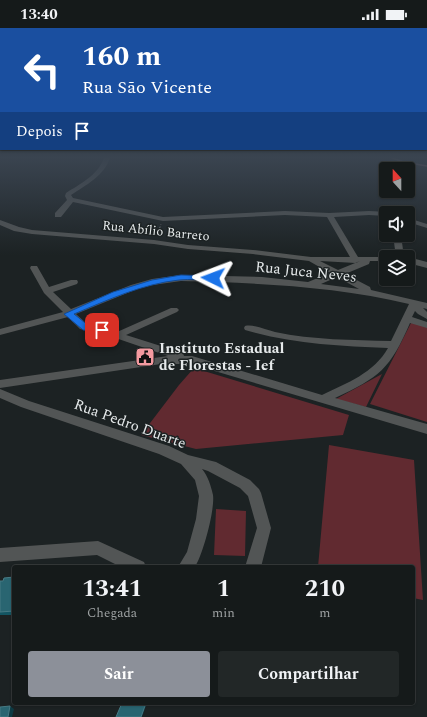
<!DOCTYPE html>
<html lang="pt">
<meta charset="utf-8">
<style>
:root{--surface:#151a1a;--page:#222727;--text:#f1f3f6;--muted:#9da1a2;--line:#343839;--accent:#8c9099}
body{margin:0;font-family:Spectral,serif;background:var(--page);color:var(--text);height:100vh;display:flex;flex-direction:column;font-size:15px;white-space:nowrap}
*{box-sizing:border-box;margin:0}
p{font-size:13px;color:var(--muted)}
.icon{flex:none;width:22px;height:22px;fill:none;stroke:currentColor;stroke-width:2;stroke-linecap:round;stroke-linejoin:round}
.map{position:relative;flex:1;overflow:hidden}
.sheet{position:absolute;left:12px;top:537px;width:403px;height:140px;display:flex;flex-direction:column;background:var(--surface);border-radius:4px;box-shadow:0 1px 3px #0004,0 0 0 1px var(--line)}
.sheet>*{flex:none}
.banner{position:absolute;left:0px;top:0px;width:427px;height:122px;box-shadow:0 1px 3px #0004,0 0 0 1px var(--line);background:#1a4fa0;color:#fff;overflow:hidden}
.needle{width:26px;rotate:339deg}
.fabs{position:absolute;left:379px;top:134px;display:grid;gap:8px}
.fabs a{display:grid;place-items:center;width:36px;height:36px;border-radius:4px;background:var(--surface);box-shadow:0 1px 3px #0004,0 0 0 1px var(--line);font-size:20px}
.pin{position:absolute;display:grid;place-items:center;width:34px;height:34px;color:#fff;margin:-17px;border-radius:8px;box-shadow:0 2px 6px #0006}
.me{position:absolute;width:44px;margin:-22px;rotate:273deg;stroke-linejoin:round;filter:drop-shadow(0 0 3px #0008)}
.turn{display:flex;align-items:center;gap:14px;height:84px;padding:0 16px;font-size:18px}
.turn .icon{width:52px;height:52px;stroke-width:2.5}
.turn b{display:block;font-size:28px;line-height:34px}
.then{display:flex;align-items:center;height:38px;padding:0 16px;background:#0003;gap:8px;font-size:15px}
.eta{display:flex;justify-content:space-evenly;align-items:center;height:68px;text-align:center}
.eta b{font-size:24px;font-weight:700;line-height:28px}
.action{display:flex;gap:8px;margin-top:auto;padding:8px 16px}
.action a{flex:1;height:46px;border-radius:4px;background:var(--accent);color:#fff;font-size:16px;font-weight:700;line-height:46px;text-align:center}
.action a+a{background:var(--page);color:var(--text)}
.status{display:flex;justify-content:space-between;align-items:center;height:28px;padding:0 20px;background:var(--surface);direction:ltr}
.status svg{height:11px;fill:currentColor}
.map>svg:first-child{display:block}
.green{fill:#612a30}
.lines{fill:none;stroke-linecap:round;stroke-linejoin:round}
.stream{stroke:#a77076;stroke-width:1.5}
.path{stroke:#6d7273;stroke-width:1;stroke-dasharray:2 2;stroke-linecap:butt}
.minor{fill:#525555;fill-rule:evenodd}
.wall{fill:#135562}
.shaded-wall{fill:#0d3a43}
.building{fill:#296571;stroke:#477a84}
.route{fill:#1a73e8;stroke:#114b97}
.labels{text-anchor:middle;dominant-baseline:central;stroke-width:3;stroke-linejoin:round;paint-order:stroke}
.far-street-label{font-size:13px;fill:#e5e9ea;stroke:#1c2223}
.street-label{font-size:15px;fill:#e5e9ea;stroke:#1c2223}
.poi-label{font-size:15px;font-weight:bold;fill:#e5e9ea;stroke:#1c2223;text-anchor:start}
</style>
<div class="status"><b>13:40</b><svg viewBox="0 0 49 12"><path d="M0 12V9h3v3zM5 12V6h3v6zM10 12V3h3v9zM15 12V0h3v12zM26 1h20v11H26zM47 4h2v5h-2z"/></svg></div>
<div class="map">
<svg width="427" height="689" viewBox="0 0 427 689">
<rect width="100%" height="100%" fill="#1c2223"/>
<path class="green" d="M412 293 427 299V394L370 376Z
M194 340 349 387 343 407 196 421 141 407 179 357Z
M382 346 366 379 336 371Z
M329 417 414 432 423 572 413 570V539H318Z
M216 481 246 483 245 528 214 527Z"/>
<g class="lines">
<path class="stream" d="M392 130 404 134 427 138"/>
<path class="path" d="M157 208 161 196"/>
<path class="minor" d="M104 130H110C104 148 86 157 71 167L73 170 163 189 285 183 329 185 369 183 389 184 386 185V188L369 187 334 189 358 229H388H386V233H370L369 236 345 246 370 259 371 262 427 275V281L423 280 427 284V291L418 286 415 283 412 289 427 294V300L410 295C390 341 380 349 335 370L427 396V406L191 336H161L0 360V352L168 328 101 305 80 301 68 289 0 307V301L63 284 44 265 30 240 31 238H37L49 259 71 252H77L78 254 77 256 53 264 71 281 131 257 152 251 181 247 262 249 308 254 330 245 309 233 253 226 188 221 154 216 32 206 14 203 0 197V192L19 199 32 202 154 212 188 217 253 222 311 229H350L327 189 285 187 163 193 73 174 61 189H55V185L67 172 65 168 66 165C80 156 98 147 104 130ZM320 233 356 235 360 233 338 242ZM337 249 359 261 321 256ZM181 253C257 255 334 258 409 276L391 313C353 312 313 312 275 304 266 302 254 296 245 298L244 300 245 302C292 316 339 318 388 320 374 345 347 355 322 367L192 328H184L183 325 126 307 177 284 179 282 177 280H171L117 304 87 296 76 286 137 261 153 257Z
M408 190 427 196V200L408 194Z
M393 207H401L404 229H396Z
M408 229 427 234V240L408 235Z
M0 361 29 373 169 418 188 427 216 434 250 452 259 461 261 465 271 500 261 539H245L257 500 248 468 240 460 208 443 202 441C208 448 211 458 213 467 215 482 203 526 195 539H178L187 524 196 491 199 468 195 452 181 436 159 426 21 379 0 370Z
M98 513 144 534 146 539H121L97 527 0 534V520Z"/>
</g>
<path class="wall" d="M14 549V587H0V553H3Z
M31 675H80L33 677Z"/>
<path class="shaded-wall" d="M146 675H147L142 689H141Z
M10 678 14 681 12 689H8Z"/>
<path class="building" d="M14 549V583L0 584V553H3L4 550Z
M122 675H146L141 689H116Z
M10 678 8 689H0V679Z"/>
<linearGradient id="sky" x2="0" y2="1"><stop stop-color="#0f1313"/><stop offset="0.57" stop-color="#3a4450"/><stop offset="1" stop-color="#3a4450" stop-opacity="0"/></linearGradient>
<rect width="427" height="227" fill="url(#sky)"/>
<path class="route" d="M181 247 213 248 217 250 213 252C202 252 190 251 179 252 142 256 108 272 74 286L89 298 105 301 106 302 102 305 83 302 64 286 113 264 152 252Z"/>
<defs>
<g id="civic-square" transform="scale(1)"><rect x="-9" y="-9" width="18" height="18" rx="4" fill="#f49aa0" stroke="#1c2223"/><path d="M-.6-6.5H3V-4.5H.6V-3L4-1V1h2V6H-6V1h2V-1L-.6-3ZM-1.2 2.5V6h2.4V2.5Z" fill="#111"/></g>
</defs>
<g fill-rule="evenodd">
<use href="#civic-square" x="145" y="329"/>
</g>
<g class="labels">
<g class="far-street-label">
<text transform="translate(156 203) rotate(6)">Rua Abílio Barreto</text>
</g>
<g class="street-label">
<text transform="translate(306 244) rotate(6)">Rua Juca Neves</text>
<text transform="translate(130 396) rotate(20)">Rua Pedro Duarte</text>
</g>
<g class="poi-label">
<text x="159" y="320">Instituto Estadual<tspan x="159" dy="17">de Florestas - Ief</tspan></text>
</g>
</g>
</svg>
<div class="fabs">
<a><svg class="needle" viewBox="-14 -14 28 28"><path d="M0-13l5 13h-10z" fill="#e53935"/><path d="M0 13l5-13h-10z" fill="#9da1a2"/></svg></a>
<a><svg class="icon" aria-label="sound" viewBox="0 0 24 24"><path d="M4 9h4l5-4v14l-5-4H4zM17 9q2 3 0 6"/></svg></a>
<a><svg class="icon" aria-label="layers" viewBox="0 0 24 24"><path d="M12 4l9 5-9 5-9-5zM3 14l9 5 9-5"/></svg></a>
</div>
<div class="pin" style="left:102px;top:302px;background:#d93025"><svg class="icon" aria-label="arrive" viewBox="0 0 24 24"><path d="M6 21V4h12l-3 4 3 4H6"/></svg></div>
<svg class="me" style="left:213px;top:250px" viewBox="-20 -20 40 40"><path d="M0-17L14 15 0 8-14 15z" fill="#1a73e8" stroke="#fff" stroke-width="4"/></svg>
<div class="banner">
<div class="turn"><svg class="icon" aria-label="left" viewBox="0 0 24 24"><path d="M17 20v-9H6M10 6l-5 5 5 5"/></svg><div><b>160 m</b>Rua São Vicente</div></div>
<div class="then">Depois<svg class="icon" aria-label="arrive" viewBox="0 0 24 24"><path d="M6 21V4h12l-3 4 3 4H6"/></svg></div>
</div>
<section class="sheet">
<div class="eta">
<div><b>13:41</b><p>Chegada</p></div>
<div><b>1</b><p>min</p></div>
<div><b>210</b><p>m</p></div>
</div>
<div class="action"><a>Sair</a><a>Compartilhar</a></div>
</section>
</div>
